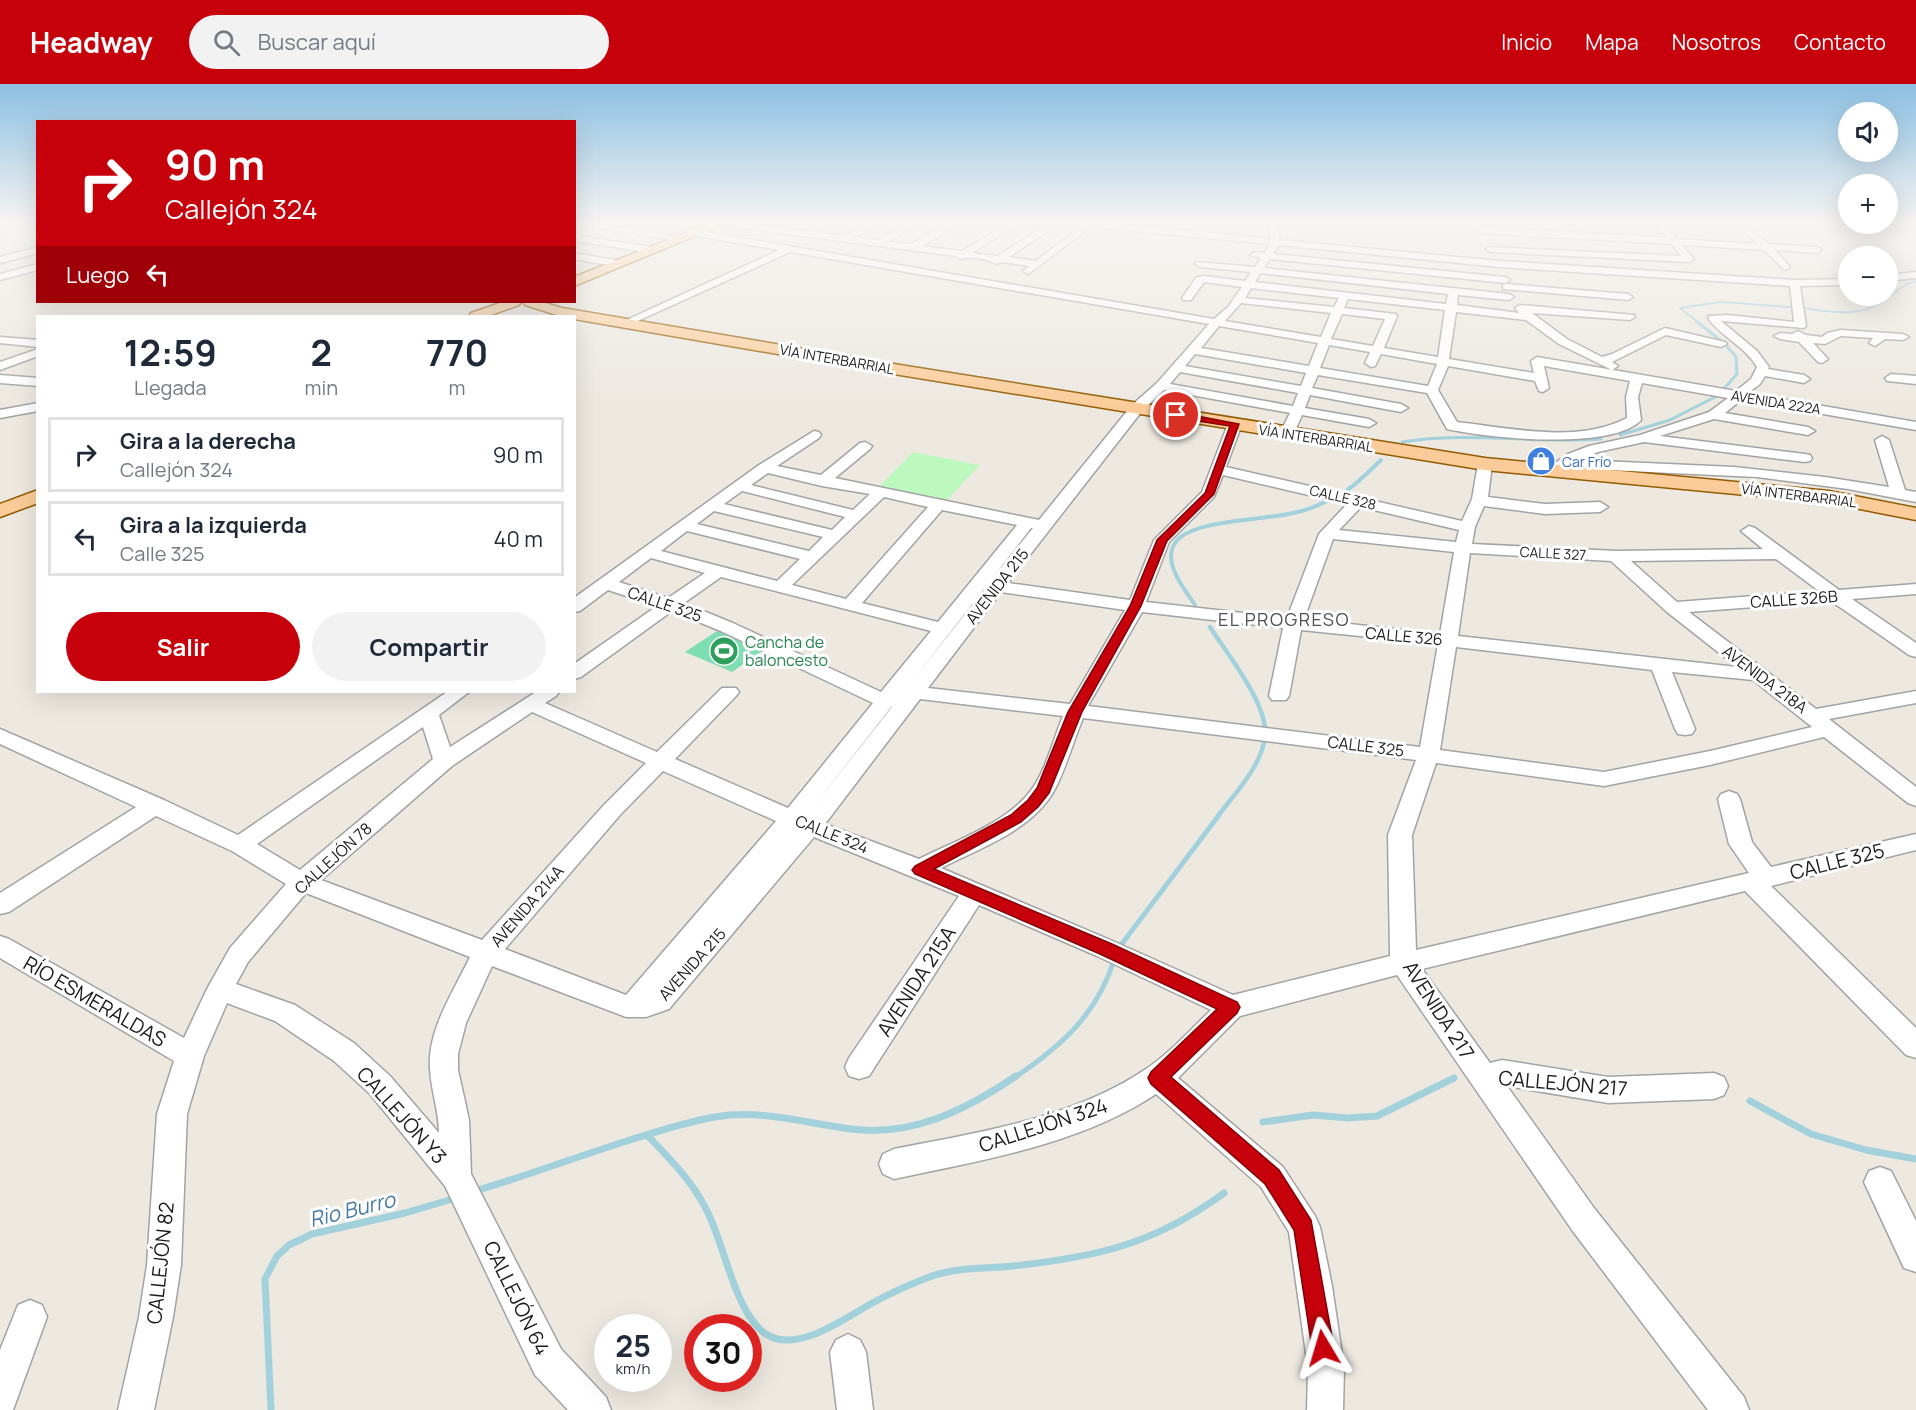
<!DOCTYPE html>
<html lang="es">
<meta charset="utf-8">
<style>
:root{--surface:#fff;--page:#f2f2f3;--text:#1f2937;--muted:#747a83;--line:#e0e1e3;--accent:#c7010b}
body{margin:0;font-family:Manrope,sans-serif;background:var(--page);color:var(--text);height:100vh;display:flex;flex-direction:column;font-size:22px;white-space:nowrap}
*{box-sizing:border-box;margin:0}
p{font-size:20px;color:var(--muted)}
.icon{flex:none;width:33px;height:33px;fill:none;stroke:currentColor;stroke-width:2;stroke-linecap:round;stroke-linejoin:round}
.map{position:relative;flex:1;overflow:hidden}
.panel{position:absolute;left:36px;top:231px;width:540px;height:378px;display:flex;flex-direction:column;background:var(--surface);border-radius:0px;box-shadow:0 6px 24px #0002}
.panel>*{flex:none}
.banner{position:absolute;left:36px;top:36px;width:540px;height:183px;border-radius:0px;box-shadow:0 6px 24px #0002;background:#c7010b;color:#fff;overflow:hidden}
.tools{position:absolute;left:1838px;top:18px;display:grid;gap:12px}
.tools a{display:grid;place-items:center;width:60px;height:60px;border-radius:50%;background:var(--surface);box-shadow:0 6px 24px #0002;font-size:30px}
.speed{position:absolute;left:594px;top:1230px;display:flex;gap:12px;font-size:30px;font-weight:700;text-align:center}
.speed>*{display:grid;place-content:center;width:78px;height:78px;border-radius:50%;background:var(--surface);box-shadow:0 6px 24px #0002;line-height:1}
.speed small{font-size:15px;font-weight:400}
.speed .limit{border:9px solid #d22;background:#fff;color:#111}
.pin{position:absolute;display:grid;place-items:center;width:51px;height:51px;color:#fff;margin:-26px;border:3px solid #fff;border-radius:50%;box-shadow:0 2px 6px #0007}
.me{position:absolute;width:66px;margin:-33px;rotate:353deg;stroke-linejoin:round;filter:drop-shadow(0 0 4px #0008)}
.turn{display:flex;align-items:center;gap:21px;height:126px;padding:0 30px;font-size:27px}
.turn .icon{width:78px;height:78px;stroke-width:2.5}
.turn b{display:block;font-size:42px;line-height:51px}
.then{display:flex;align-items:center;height:57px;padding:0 30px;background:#0003;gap:12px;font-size:22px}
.eta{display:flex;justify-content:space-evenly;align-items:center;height:102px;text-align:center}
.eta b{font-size:36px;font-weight:700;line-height:42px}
.button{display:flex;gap:12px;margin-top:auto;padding:12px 30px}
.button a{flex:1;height:69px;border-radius:36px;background:var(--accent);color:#fff;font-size:24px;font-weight:700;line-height:69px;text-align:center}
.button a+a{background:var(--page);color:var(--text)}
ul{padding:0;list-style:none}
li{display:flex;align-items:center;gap:18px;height:75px;margin:0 12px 9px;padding:0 18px;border:3px solid var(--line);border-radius:0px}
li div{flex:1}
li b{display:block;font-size:22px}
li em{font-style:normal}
header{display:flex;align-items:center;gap:36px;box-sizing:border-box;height:84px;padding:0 30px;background:var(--accent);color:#fff}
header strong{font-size:28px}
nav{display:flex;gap:33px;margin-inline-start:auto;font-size:21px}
.search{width:420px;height:54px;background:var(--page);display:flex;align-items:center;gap:15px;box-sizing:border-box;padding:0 21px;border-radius:33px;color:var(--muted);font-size:22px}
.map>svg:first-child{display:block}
.park{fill:#bdf9bf}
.pitch{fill:#7fddb4}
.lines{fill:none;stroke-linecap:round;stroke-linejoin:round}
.stream-far5{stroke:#a2d1db;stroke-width:2}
.stream-far4{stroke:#a2d1db;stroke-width:3}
.stream-far3{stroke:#a2d1db;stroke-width:4}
.stream-far2{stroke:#a2d1db;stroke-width:4.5}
.stream-far1{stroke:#a2d1db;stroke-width:5}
.stream{stroke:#a2d1db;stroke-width:7}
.minor-casing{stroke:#a3a3a3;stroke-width:3}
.major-casing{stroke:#935b01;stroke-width:3}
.minor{fill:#fff;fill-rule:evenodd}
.major{fill:#fbcc99;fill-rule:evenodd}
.route{fill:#c7010b;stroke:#810107;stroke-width:1.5}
.labels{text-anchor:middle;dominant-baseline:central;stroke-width:6;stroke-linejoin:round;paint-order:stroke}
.far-street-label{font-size:14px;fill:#1c1c1c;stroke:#fff}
.far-shop-label{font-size:14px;fill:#366cbe;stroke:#fff;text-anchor:start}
.street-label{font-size:16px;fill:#1c1c1c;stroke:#fff}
.leisure-label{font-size:16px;fill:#27864d;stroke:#fff;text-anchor:start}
.neighbourhood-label{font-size:18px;letter-spacing:1.5px;fill:#4f4f4f;stroke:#fff}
.near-street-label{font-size:20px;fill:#1c1c1c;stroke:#fff}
.near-water-label{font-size:21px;font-style:italic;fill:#477aa2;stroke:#fff}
</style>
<header>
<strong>Headway</strong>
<div class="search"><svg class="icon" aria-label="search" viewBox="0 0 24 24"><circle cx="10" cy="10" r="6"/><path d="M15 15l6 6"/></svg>Buscar aquí</div>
<nav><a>Inicio</a><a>Mapa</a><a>Nosotros</a><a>Contacto</a></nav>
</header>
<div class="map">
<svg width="1916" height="1326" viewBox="0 0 1916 1326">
<rect width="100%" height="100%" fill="#ede9e1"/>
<path class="park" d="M913 368 980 381 944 419 877 405Z"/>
<path class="pitch" d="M717 547 762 567 732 588 685 568Z"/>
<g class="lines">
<path class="stream-far5" d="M1801 224C1827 227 1856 234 1880 219 1893 211 1900 201 1916 197
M1698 238 1680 224 1720 218 1790 223"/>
<path class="stream-far4" d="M1696 237 1725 260 1736 273 1737 290 1722 307
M1620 351 1670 336 1717 312
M1402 358C1468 347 1535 360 1601 355"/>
<path class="stream-far3" d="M1195 521C1185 506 1162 479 1175 459 1190 436 1262 436 1288 430 1302 428 1315 423 1327 417 1350 408 1364 392 1381 376"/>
<path class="stream-far2" d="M1210 543C1227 570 1269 621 1265 653 1261 683 1235 709 1218 732"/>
<path class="stream-far1" d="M1118 865 1219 731
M1014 994C1060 963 1097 931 1114 876"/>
<path class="stream" d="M1750 1017 1811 1050 1866 1066 1916 1075
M1263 1038 1313 1031 1348 1034 1377 1032 1454 994
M647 1051C669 1074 692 1097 706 1125 724 1158 734 1225 763 1248 795 1273 846 1233 874 1218 893 1208 913 1199 932 1192 958 1183 986 1185 1013 1182 1097 1173 1155 1160 1224 1109
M475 1107C526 1092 576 1073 627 1057 656 1048 685 1038 715 1033 762 1025 804 1039 851 1045 912 1053 966 1026 1016 992
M271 1326 265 1195 277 1172 289 1161 312 1150 405 1129 456 1114"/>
<g class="minor-casing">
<path id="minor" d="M9 138 38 140V146L10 140Z
M586 138H600L687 155 682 158 592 142 574 148V142Z
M715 138H738L844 152 871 138H882L855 153 878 156 912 138H922L888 158 911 160 950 138H955L956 142 922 162 962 167 1011 138H1021L972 169 998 172 1050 138H1058L1057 141 1009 173 1036 177 1077 146 1084 148 1028 190 1023 187 1029 182 1002 178 997 180C988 175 971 172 960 175L955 172 719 141Z
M1068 138H1098L1271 155 1268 138H1276L1280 156 1499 177 1795 196 1848 195V201L1800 202 1806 242 1804 244 1721 237 1757 267 1769 283 1768 285 1804 291 1810 295 1804 299 1765 292 1760 300 1748 309 1916 338V346L1741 316 1725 329 1808 343 1815 347 1808 351 1714 335 1660 352 1805 370 1810 371 1812 374 1810 377 1805 378 1644 358 1598 368 1578 376 1734 383 1825 393 1889 403 1875 356 1882 352 1889 356 1905 406 1916 408V418L1848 405 1757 393 1566 384 1552 390 1545 386 1568 370 1589 362 1640 351 1709 328 1728 314 1642 299 1638 313 1641 336C1613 367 1486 354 1447 345L1427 309 1318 291 1312 304 1401 320 1408 324 1401 328 1310 311 1305 324 1369 335 1376 339 1369 343 1302 331 1294 349 1287 353 1280 349 1290 329 1164 306 1142 327 1008 499 1130 516 1154 456 1202 408 1228 340 1235 336 1242 340 1226 383 1462 437 1472 415 1478 380 1485 376 1492 380 1488 413 1545 420 1600 418 1608 423 1600 428 1545 430 1484 422 1475 443 1472 460 1616 467 1763 465 1741 447 1749 442 1755 444 1839 506 1916 500V510L1852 515 1916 559V573L1909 571 1831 517 1689 528 1816 625 1916 607V619L1829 635 1916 703V722L1908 719 1824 653 1710 681 1604 702 1436 679 1412 751 1416 866 1749 789 1729 760 1718 715 1721 710 1729 707 1737 710 1740 715 1752 758 1771 783 1916 750V766L1771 802 1916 944V974L1906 971 1745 807 1422 885 1490 979 1502 976 1608 993 1714 989 1724 993 1728 1002 1724 1011 1714 1015 1608 1019 1507 1002 1594 1124 1744 1313 1749 1326H1708L1572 1146 1397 891 1240 932 1178 994 1283 1083 1315 1132 1320 1143 1332 1202 1344 1284 1343 1326H1307L1308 1284 1289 1148 1261 1103 1156 1010C1079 1061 982 1076 894 1095L883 1090 879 1080 883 1070 894 1065C980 1048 1072 1035 1146 985 1170 969 1190 946 1211 926L1097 872 979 821 869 992 859 995 849 992 845 983 849 974 959 812 814 753 669 925 646 933H626L492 882 466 939 458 970V986L469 1036 471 1090 561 1265 606 1313 611 1326H568L535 1291 445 1102 370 1010 334 977 275 937 227 919 204 972 187 1030 181 1181 173 1233 154 1326H118L139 1233 147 1181 157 1030 174 977 0 874V852L9 855 184 954 207 905 230 864 286 800 232 767 156 732 9 828 0 830V809L136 723 0 660V645L164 716 238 751 447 608H469L439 631 450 663 536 608H559L556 612 545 619 657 668 722 604H736L739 608 736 612 675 675 788 724 873 619 723 548 672 527 581 593 574 595V580L657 522 608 506 580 527 574 528V514L759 381 814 347 819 348 821 351 819 354 777 382 821 391 860 359 865 358 872 362 870 365 835 394 1039 436 1132 321 1157 299 1209 240 790 168 631 240 627 241 622 238 779 166 686 150V146L689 145 1214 235 1228 223 1242 203 1204 198 1191 216H1183L1182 214 1196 194 1203 192 1245 197 1251 188 1200 183 1195 180 1197 178 1255 183 1261 174 1250 171 1255 168 1264 169 1270 160 1072 141ZM1279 161 1499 183 1790 202 1794 238 1728 231 1709 232 1708 234C1721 253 1745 262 1757 283L1751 295 1736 307 1537 273 1531 277 1534 289 1449 275 1456 228 1526 236 1559 260 1612 286 1618 282 1612 278 1666 251 1721 263 1727 260 1725 258 1665 244 1612 270 1602 273 1567 255 1532 229 1630 236 1635 233 1634 231 1520 221 1515 224 1519 229 1457 221 1458 211 1509 216 1514 213 1509 210 1264 184 1269 175 1505 199 1510 196 1505 193 1273 170ZM1260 189 1448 210 1446 220 1255 198ZM1251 204 1339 214 1334 223 1245 214ZM1348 215 1445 226 1438 273 1384 264 1397 232 1396 230 1344 224ZM1241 219 1331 229 1321 253 1225 237ZM1342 230 1385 235 1373 262 1331 255ZM1219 242 1318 259 1309 282 1201 264ZM1329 261 1370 268 1365 279 1371 283 1375 282 1381 270 1437 280 1428 302 1320 284ZM1195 270 1306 289 1301 302 1185 282ZM1448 282 1535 297 1539 307 1543 308 1549 304 1544 282 1630 297 1626 313 1627 334C1577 360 1511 344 1457 338L1438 306ZM1180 288 1298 309 1293 322 1170 300ZM768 389 822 402 870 410 853 426 751 401ZM1223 391 1347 420 1319 450 1287 534 1146 518 1169 458 1214 413ZM742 407 845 433 832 446 724 420ZM884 413 928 423 846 515 792 501ZM1361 423 1459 446 1456 458 1339 446ZM942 426 1017 441 938 538 862 519ZM714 427 823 453 809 467 697 440ZM1031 444H1033L990 497ZM687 447 800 475 777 497 661 467ZM1333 455 1454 468 1440 550 1304 535ZM1470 469 1611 477 1667 528 1737 583 1458 552ZM651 474 705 489 668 514 619 498ZM1776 475 1819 507 1677 518 1631 477ZM721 493 931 547 881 608 735 540 684 519ZM983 506H984L910 600ZM1001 508 1125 526 1070 620 928 604ZM1142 528 1283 544 1269 612 1272 616H1286L1289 612 1301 546 1438 560 1420 663 1088 622ZM1456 563 1652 586 1675 645 1678 650 1685 651 1692 650 1695 645 1672 588 1753 596 1812 643 1710 667 1604 688 1440 666ZM920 615 1063 632C1054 653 1046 686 1032 705 1009 738 955 757 919 775L825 740ZM892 622 806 732 892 623ZM532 628 646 679 604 721 482 856 321 796 452 682ZM1083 634 1416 676 1388 751 1390 872 1233 911 1115 858 941 784C980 764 1031 747 1054 707 1066 685 1073 658 1083 634ZM423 643 433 675 300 786 257 760ZM663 687 776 737 626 911 505 865 620 731ZM306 809 470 873C454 907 427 946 430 985 431 1007 439 1027 439 1049L390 992 354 959 295 921 236 900 248 878Z
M1651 138C1665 138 1669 144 1677 155L1758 160 1742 145 1746 142 1769 160 1817 163 1822 166 1817 169 1775 166 1790 183 1785 186 1764 166 1682 161 1694 175 1689 178 1491 168 1486 165 1488 163 1681 172 1672 160 1482 149 1478 146 1482 143 1668 154Z
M574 151 653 163 658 166 653 169 574 157Z
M38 163V169L0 179V173Z
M574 169 619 177 624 180 619 183 574 175Z
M38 180V186L0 196V190Z
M1916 188V194L1887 197V191Z
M1507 200 1628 210 1633 213 1628 216 1503 205V201Z
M1852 212H1862L1865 215 1860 218Z
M1841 246 1903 250 1909 253 1903 256 1885 255 1875 262 1869 259 1873 254 1841 252 1825 260 1813 259 1828 275 1822 279 1818 278 1799 258 1780 255 1774 252 1780 249 1792 250 1798 247 1806 251 1822 253 1827 249Z
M0 253 38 256V263L0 259Z
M38 265V272L0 286V278Z
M1891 290 1916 292V300L1887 297 1885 294Z
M0 291 38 294V302L0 299Z
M38 319V327L0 334V326Z
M1880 1083 1891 1087 1916 1137V1188L1904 1184 1864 1098 1869 1087Z
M30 1216 42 1221 47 1233 13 1326H0V1266L18 1221Z
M848 1250 860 1256 866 1268 873 1326H837L830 1268 836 1256Z"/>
</g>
<g class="major-casing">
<path id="major" d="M713 138H729L574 202V193Z
M503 218H521L519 221 488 232H469L471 229Z
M523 218H542L562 224 900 281 1485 374 1829 407 1916 424V436L1829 419 1485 386 900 291 574 235V232H560L525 221Z
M38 406V419L0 433V420Z"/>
</g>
<use href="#minor" class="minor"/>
<use href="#major" class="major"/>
</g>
<linearGradient id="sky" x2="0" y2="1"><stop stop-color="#8cc0e3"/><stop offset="0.43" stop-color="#f7f5f2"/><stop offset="1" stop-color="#f7f5f2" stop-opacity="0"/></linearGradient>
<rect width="1916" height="324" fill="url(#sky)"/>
<path class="route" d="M1176 328 1239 340 1214 410 1167 457 1141 522 1082 628 1049 709 1038 723 1021 738 934 785 1112 860 1237 918 1240 923 1237 929 1171 993 1279 1086 1311 1136 1334 1264 1331 1272 1323 1275 1315 1272 1312 1264 1294 1146 1265 1100 1151 1000 1148 994 1151 988 1217 925 1100 870 915 790 912 786 915 782 1011 731 1028 716 1037 704 1068 628 1130 522 1157 456 1205 409 1230 342 1173 333V329Z"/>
<defs>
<g id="shop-disc" transform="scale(1.5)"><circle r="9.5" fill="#3f7fe0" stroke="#fff"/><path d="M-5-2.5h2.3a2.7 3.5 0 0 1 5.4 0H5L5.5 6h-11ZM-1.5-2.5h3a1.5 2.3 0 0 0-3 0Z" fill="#fff"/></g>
<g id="stadium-disc" transform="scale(1.5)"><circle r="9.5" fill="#2e9e5b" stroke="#fff"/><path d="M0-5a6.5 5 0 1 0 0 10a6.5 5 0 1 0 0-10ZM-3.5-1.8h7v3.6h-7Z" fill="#fff"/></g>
</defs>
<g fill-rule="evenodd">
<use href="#shop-disc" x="1541" y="377"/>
<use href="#stadium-disc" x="724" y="567"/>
</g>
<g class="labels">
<g class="far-street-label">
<text transform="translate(837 275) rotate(10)">VÍA INTERBARRIAL</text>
<text transform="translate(1776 318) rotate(9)">AVENIDA 222A</text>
<text transform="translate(1316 354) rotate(9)">VÍA INTERBARRIAL</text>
<text transform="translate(1799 411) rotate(7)">VÍA INTERBARRIAL</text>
<text transform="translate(1343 413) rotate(13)">CALLE 328</text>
<text transform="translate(1553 469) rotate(3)">CALLE 327</text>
</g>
<g class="far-shop-label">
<text x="1562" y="377">Car Frío</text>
</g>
<g class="street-label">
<text transform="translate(997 502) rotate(-52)">AVENIDA 215</text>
<text transform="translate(1794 515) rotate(-4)">CALLE 326B</text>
<text transform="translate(665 520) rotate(19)">CALLE 325</text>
<text transform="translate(1404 552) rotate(5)">CALLE 326</text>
<text transform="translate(1765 595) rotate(37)">AVENIDA 218A</text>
<text transform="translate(1366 662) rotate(7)">CALLE 325</text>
<text transform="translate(832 750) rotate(22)">CALLE 324</text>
<text transform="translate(333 774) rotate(-42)">CALLEJÓN 78</text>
<text transform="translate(527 822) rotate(-49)">AVENIDA 214A</text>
<text transform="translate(692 880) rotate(-48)">AVENIDA 215</text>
</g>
<g class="leisure-label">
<text x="745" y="558">Cancha de<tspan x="745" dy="18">baloncesto</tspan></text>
</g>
<g class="neighbourhood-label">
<text x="1284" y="535">EL PROGRESO</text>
</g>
<g class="near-street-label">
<text transform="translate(1837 777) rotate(-14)">CALLE 325</text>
<text transform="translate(916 897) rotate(-57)">AVENIDA 215A</text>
<text transform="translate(95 917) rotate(30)">RÍO ESMERALDAS</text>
<text transform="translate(1439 926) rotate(57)">AVENIDA 217</text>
<text transform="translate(1563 999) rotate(5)">CALLEJÓN 217</text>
<text transform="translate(402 1031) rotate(48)">CALLEJÓN Y3</text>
<text transform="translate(1043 1041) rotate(-18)">CALLEJÓN 324</text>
<text transform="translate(160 1179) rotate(-84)">CALLEJÓN 82</text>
<text transform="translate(517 1214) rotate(64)">CALLEJÓN 64</text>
</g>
<g class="near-water-label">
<text transform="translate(352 1125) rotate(-14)">Rio Burro</text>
</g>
</g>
</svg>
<div class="tools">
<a><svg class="icon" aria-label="sound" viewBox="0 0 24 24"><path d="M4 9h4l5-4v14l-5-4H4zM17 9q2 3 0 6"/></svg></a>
<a>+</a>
<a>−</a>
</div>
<div class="speed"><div>25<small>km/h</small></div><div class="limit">30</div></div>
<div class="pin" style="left:1176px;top:331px;background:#d93025"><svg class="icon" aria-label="arrive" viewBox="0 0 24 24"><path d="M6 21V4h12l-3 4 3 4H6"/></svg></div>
<svg class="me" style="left:1323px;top:1264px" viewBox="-20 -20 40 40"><path d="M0-17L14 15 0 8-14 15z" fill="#c7010b" stroke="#fff" stroke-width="4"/></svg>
<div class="banner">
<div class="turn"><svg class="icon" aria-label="right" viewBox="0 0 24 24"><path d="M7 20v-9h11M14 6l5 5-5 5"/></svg><div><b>90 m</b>Callejón 324</div></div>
<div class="then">Luego<svg class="icon" aria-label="left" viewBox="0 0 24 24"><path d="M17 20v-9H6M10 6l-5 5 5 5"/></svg></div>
</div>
<section class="panel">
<div class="eta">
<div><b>12:59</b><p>Llegada</p></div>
<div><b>2</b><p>min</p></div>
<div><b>770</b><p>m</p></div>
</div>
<ul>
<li><svg class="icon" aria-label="right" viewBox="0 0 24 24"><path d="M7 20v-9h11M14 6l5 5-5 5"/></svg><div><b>Gira a la derecha</b><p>Callejón 324</p></div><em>90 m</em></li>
<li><svg class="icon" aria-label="left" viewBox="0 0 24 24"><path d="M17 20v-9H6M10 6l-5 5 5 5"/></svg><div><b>Gira a la izquierda</b><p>Calle 325</p></div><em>40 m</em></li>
</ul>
<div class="button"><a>Salir</a><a>Compartir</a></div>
</section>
</div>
